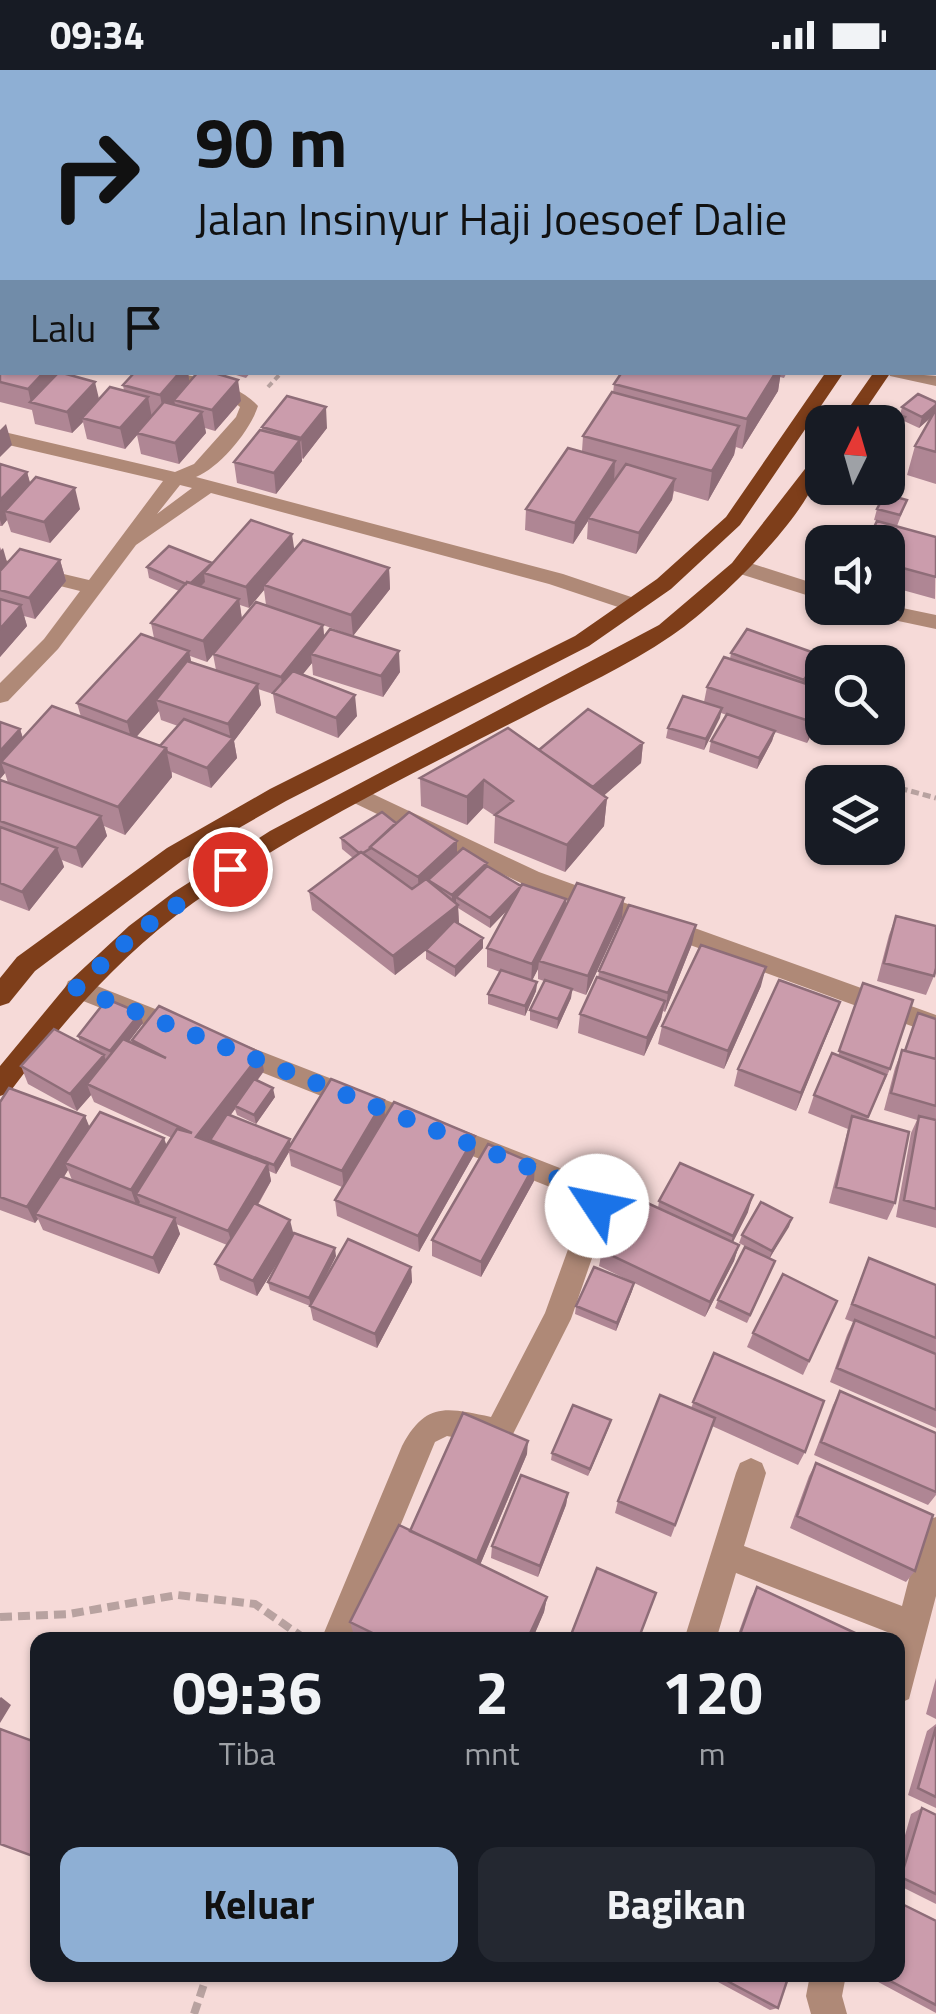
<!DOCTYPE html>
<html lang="id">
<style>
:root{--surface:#171b24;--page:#242831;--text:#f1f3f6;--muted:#9ea1a6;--accent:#8eafd4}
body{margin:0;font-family:"Titillium Web",sans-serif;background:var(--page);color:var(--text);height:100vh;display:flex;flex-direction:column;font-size:38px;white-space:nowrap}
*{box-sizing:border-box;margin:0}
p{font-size:32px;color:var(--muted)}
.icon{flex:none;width:55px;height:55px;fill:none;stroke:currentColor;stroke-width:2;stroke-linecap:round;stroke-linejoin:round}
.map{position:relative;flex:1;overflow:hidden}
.side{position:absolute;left:30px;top:1562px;width:875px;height:350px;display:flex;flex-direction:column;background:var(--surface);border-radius:20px;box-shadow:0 2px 8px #0004}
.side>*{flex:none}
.guide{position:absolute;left:0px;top:0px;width:938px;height:305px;box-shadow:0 2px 8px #0004;background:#8eafd4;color:#111;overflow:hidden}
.needle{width:65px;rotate:5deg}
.buttons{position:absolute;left:805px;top:335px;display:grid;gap:20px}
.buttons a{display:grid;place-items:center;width:100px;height:100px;border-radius:20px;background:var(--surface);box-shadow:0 2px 8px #0004;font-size:50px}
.pin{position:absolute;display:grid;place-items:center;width:85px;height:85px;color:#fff;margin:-42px;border:5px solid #fff;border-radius:50%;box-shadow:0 2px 10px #0007}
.me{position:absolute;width:110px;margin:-55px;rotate:304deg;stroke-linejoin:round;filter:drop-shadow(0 0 8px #0008)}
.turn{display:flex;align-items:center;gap:35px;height:210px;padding:0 30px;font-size:45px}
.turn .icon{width:130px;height:130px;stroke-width:2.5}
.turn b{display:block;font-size:70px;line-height:85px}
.then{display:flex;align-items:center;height:95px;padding:0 30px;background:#0003;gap:20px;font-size:38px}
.eta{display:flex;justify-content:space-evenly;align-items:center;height:170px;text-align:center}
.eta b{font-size:60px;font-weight:700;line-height:70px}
.action{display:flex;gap:20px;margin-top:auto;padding:20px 30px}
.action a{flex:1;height:115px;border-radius:20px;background:var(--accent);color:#111;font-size:40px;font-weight:700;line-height:115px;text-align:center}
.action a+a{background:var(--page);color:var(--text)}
.status{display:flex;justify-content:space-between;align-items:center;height:70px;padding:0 50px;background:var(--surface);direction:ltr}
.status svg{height:28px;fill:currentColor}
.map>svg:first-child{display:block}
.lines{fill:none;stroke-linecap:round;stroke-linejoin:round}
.path-far2{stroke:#b8a2a0;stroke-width:4;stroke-dasharray:6 4;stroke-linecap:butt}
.path-far1{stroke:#b8a2a0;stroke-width:5;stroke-dasharray:8 4;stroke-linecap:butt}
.path{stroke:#b8a2a0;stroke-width:8;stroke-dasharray:12 6;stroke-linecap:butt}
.minor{fill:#af8977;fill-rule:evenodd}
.major{fill:#7e3e1a;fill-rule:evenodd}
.wall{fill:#af8694;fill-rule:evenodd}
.shaded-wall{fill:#8e6d78}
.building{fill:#cb9cac;stroke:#8e6d78;stroke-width:2.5}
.route{stroke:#1a73e8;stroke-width:18;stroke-dasharray:0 32.4}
</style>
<div class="status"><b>09:34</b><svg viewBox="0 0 49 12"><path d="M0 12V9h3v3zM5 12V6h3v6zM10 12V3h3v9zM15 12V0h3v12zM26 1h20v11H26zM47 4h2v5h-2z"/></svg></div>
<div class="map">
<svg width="936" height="1944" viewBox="0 0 936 1944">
<rect width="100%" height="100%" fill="#f6dad8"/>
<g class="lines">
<path class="path-far2" d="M268 317 282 302"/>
<path class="path-far1" d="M888 715 936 728"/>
<path class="path" d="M0 1547 69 1544 177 1525 255 1534 301 1566
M194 1944 207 1905"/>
<path class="minor" d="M935 231H936V241H935Z
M0 258H2V269H0Z
M142 302C178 302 233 308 258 336 250 361 220 397 196 407L563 504 640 530 643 535 633 542 549 514 211 423 136 475 58 579 8 631 0 633V613L44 569 80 521 0 501V489L89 510 163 411 0 373V361L175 402 194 394 236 347 240 337 230 329ZM180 415 192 418 157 444Z
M888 302 936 306V316L890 306Z
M741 490 822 516V530L734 502V492Z
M888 535 936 545V559L870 545 860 538Z
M358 717 539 802 936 945V965L523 814 350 731 347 725Z
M77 908 188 952 191 959 188 966 179 969 68 925 65 918 68 911Z
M230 969 593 1111 610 1136 571 1249 512 1366 498 1376 447 1366 435 1372 353 1570H321L402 1376C426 1331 447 1338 491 1347L545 1243 583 1138 575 1127 221 986 217 979 221 972Z
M751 1388 762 1393 766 1403 744 1476 902 1536 921 1462 925 1451 936 1447V1526L909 1629 898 1634 895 1565 736 1503 716 1570H684L736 1403 740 1393Z
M810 1905H846L842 1926 847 1944H811L806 1926Z"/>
<path class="major" d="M936 146V157H935V146Z
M936 217V228H935V217Z
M826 302H844L740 455 671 519 589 576 286 731 183 790 35 901 9 933 0 936V908L17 887 167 778 270 719 575 566 657 509 726 447Z
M874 302H891L857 352H839Z
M822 384C825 433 712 539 671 566 627 596 578 618 531 643 416 702 299 758 193 833 120 885 63 951 9 1023L0 1026V996L72 909 129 856 174 822 270 761 659 555 732 493 815 386Z"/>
</g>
<path class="wall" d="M2 203V246H0V205Z
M0 301 99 329 124 321 123 315 188 302 189 313 241 331 215 361 205 358 206 363 179 394 141 384 137 365 125 379 87 369 83 352 72 363 35 354 32 340 0 332Z
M226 302H251L246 308Z
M622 302H787L784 308 780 307 778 321 742 379 736 377 734 385 708 431 674 421 672 430 636 484 587 469 588 451 573 474 525 460 526 439 582 381 583 366 613 323 614 314Z
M936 332V414L907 405 915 376 931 347 919 358 904 351 902 358 893 368 888 366V352H876L877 350 900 345 902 337Z
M262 357 327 358 303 389 302 388V391L276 424 237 413 234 392 262 360Z
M0 394 27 402 30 414 80 439 50 473 11 462 7 450 2 456H0Z
M907 430 897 456 874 450 877 439Z
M936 467 935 529 888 516V472Z
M0 477 7 493 60 490 66 511 35 549 24 546 27 556 0 587Z
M294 480 389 498 390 519 353 566 323 555 324 566 400 602 383 627 313 605 312 593 302 604 357 646 338 668 276 643 273 624 258 619 261 635 234 671 237 688 211 718 172 702V707L125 765 104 756 107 766 82 798 62 790 64 797 29 841 0 830V710L8 713 5 703 0 709V652L20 659 23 668 81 647 77 633 154 568 151 553 179 521 149 508 147 497 212 493ZM264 520 266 535 242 549 240 535 249 538ZM213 584 216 600 191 592 190 586 207 592ZM159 641 161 650 178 656 160 676 136 667Z
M731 583 820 585 814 606 809 614 822 619V643L807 673 775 662 772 671 757 699 709 682 711 671 727 645 721 643 704 680 666 668 668 658 704 632 707 617 730 589Z
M643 673 641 693 603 726 607 728 604 756 565 802 494 773 495 746 483 738 467 755 421 736 420 708 539 680Z
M396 753 457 771V784L487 793V796L521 816 566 829V835L624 828 622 847 586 925 572 920 571 928 557 959 530 950V940L544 911 538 909V899L532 910 537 912 536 921 525 946 488 934V924L500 902 487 897V878L509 838 490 858 458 838 459 853 483 868V878L455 907 426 889V880L395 905 312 840 309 821 353 788 342 779 341 768Z
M896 846 934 906 926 925 877 911 889 865Z
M692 874 665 942 663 941 661 949 644 986 578 963 580 944 598 908 599 901Z
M863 913 890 999 867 1050 895 1133 887 1150 829 1133 848 1059 808 1043 814 1025 838 986Z
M761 916 724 999 658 974 662 956Z
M840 932 796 1041 734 1016 738 999Z
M140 943 143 953 129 971 133 974 132 970 261 983 264 1001 257 1011 275 1027 256 1054 237 1045 235 1039 230 1046 291 1075 385 1047 475 1066V1083L419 1182 337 1146 335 1130 342 1117 291 1096 289 1082 276 1104 269 1101 271 1111 258 1135 293 1165 336 1186 316 1226 411 1197 412 1212 377 1278 313 1250 310 1236 270 1220 268 1212 286 1178 257 1226 220 1210 215 1194 227 1175 176 1154 180 1164 159 1204 43 1160 38 1149 35 1153 0 1140V1032L85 1046 89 1058 167 1076 172 1068 94 1032 91 1025 77 1041 28 1014 21 996 80 972 78 966ZM68 1100 72 1110 64 1107Z
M936 949V1158L896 1147 911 1063 917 1050 884 1040 895 998 902 980H904Z
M534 1111 481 1207 432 1186V1170Z
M659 1131 748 1142 733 1172 739 1175 734 1191 705 1247 599 1196 602 1181 658 1138Z
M792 1148 770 1188 772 1199 747 1253 715 1238 718 1230 754 1181 739 1173 742 1165Z
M869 1188 936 1215V1358L830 1312 847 1265 853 1252 845 1249Z
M634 1213 632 1221 616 1261 575 1244 576 1236Z
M837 1231 803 1305 747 1277 753 1263Z
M714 1283 805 1382 798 1395 712 1356 671 1467 615 1443 618 1431 691 1338Z
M840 1321 936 1363V1425L928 1435 814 1385 833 1335Z
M611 1350 588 1406 551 1390 552 1383Z
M527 1384 480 1495 547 1527 544 1542 532 1570H363L354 1566 350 1552 410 1461Z
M816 1393 915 1501 906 1512 790 1458 809 1406Z
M568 1423 566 1435 538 1507 491 1488 492 1476Z
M757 1517 870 1570H736L751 1528Z
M936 1608V1649L926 1644Z
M936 1654V1738L908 1725 927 1661Z
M922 1738 936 1745V1834L898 1815V1790L911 1744Z
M936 1851V1943L867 1906 898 1905Z
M705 1905H789L778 1938 770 1940Z"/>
<path class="shaded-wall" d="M44 302H59L31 333 28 319Z
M180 302H188L190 316 174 330 175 334 164 346 160 325Z
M776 302H781L778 321 742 379 747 349Z
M238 310 241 331 215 361 212 340Z
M95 312 100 333 82 348 83 352 72 363 67 342Z
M148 327 152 348 125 379 120 358Z
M936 335 935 344 919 358 922 347Z
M326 337 327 358 303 389 301 368Z
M202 342 206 363 179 394 175 373Z
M905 347 902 358 893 368 896 357Z
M6 354 12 375 0 387V360Z
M739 356 734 385 708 431 712 401Z
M300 370 302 391 276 424 274 403Z
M615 391 614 412 588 448V451L573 474 575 453Z
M27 402 33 423 5 441 7 450 2 456 0 450V430Z
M675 409 672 430 636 484 639 463Z
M75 418 80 439 50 473 44 452Z
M292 464 295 484 264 515V520L249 538 246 517Z
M3 478 9 499 0 509V481Z
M60 490 66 511 35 549 29 528Z
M212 493 204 503 205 512 191 526 189 515Z
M389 498 390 519 353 566 351 545Z
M239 529 242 550 207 592 203 571Z
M21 535 27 556 0 587V559Z
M323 555 325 575 311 584 312 593 284 628 281 607Z
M189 581 193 601 156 630 159 641 132 672 127 652Z
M399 581 400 602 383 627 381 606Z
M820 585 814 606 799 630 804 610Z
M258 614 261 635 234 671 237 688 211 718 207 698 231 671 228 654Z
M355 625 357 646 338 668 336 648Z
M822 633V643L807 673 812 652Z
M722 638 720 648 704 680 706 669Z
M20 659 26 679 1 692 5 703 0 709V681Z
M775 661 772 671 757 699 759 688Z
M643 673 641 693 591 737 593 717Z
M166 678 172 707 125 765 118 737Z
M484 710 483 738 467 755V727Z
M607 728 604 756 565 802 567 775Z
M101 746 107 766 82 798 76 778Z
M457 771V790L419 826 418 807Z
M57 778 64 797 29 841 22 822Z
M487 793V803L456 827V832L452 835V825Z
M521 816V826L490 858V848Z
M624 828 622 847 586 925 588 906Z
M566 829 565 848 539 891 538 899 531 913 532 894Z
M458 835 459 854 395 905 393 886Z
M696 855 692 874 665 942 668 923Z
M483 868V878L455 907V897Z
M766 897 761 916 724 999 728 981Z
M537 912 536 921 525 946V936Z
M572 919 571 928 557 959 558 949Z
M665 931 661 949 644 986 647 968Z
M840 932 833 951 796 1041 801 1023Z
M140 943 143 953 114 991 110 981Z
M261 983 264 1001 237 1037 235 1036V1039L201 1084 196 1067Z
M104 985 110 1002 87 1014 91 1025 77 1041 70 1024Z
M273 1018 275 1027 256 1054 254 1045Z
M384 1030 385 1047 344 1118 342 1101Z
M85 1046 92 1063 65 1093 68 1100 40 1146 35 1144 38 1149 35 1153 27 1137Z
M475 1066V1083L419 1182 418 1166Z
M164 1068 170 1085 136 1124 140 1132 137 1137 131 1120Z
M290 1069 291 1078 288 1079 289 1082 276 1104 274 1095Z
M268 1094 271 1111 233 1177 228 1161Z
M535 1094 534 1111 481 1207V1192Z
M753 1125 748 1142 728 1182 733 1166Z
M175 1148 180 1164 159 1204 153 1188Z
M792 1148 789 1157 769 1189 772 1181Z
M290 1150 294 1166 257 1226 253 1211Z
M739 1175 734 1191 705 1247 710 1232Z
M335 1178 336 1186 311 1236 309 1228Z
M411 1197 412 1212 377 1278 375 1264Z
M634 1213 632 1221 616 1261 617 1253Z
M611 1350 609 1357 588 1406 590 1399Z
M528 1371 527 1384 477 1502V1491Z
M568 1423 566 1435 538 1507 540 1496Z
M547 1527 544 1542 532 1570H527Z
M1 1627 11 1635 0 1653V1628Z"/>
<path class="building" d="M890 0H910L922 2H888Z
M935 5H936V42L935 41Z
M2 203V227L0 226V205Z
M2 298V302H44L28 319 0 312V301Z
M59 302 95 312 67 342 30 332Z
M135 302H180L160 325 123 315Z
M198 302H211L238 310 212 340 174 330Z
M622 302H776L747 349 614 314Z
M110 317 148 327 120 358 82 348Z
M612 322 739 356 712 401 583 366Z
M918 324 936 332V335L922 347 902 337Z
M287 326 326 337 301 368 262 357Z
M164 332 202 342 175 373 137 363Z
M936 339V382L915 376Z
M886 340 905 347 896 357 877 350Z
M260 360 300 370 274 403 234 392Z
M568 378 615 391 575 453 526 439Z
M0 394 27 402 0 430Z
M626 394 675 409 639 463 588 448Z
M36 407 75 418 44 452 5 441Z
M885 424 907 430 900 445 877 439Z
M251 450 292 464 246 517 204 503Z
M877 451 936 467V507L888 494V472H867Z
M303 470 389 498 351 545 264 515Z
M169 476 212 493 191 513 187 512 186 514 147 497Z
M20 479 60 490 29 528 0 520V501Z
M187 512 239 529 203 571 151 553Z
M0 529 21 535 0 559Z
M256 532 323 555 281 607 213 584Z
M330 559 399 581 381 606 311 584Z
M747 559 820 585 804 610 731 583Z
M141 564 189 581 127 652 77 633Z
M724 587 822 619V633L812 652 707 617Z
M187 591 258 614 228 654 156 630Z
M293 601 355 625 336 648 273 623Z
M683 626 722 638 706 669 668 658Z
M52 636 166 678 118 737 1 692Z
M588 639 643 673 593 717 539 680Z
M727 644 775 661 759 688 711 671Z
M184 649 233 668 207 698 167 682 166 678 160 676Z
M0 652 20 659 0 681Z
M508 658 607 728 567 775 495 745 513 731 484 710 467 727 420 708Z
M0 710 101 746 76 778 0 751Z
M382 742 396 753 370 777 371 778 363 783 361 782 359 783 341 768Z
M409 742 457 771 418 807 370 777Z
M0 757 57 778 22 822 0 813Z
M463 778 487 793 452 825 428 810Z
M361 782 412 819 426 809 458 835 393 886 309 821Z
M487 796 521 816 490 848 456 827Z
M577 813 624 828 588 906 539 891Z
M522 814 566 829 532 894 487 878Z
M629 835 696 855 668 923 599 901Z
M896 846 936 856V898L934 906 884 893Z
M454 851 483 868 455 897 426 880Z
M701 875 766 897 728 981 662 956Z
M501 900 537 912 525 936 488 924Z
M597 907 665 931 647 968 580 944Z
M545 910 572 919 558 949 530 940Z
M779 910 840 932 801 1023 738 999Z
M863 913 913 930 890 999 839 981Z
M107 929 140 943 110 981 78 966Z
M159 936 261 983 196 1067 268 1094 228 1161 136 1124 177 1059 192 1063 87 1014 123 969 166 988 132 970Z
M918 943 936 949V989L905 981Z
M54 959 104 985 70 1024 21 996Z
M902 980 936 989V1036L891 1023Z
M832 983 886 1005 868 1047 814 1025Z
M254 1009 273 1018 254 1045 235 1036Z
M331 1009 384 1030 342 1101 288 1079Z
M9 1018 85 1046 27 1137 0 1127V1032Z
M394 1032 475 1066 418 1166 335 1130Z
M100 1042 164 1068 131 1120 65 1093Z
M227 1044 290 1069 274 1095 210 1070Z
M852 1046 909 1062 895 1133 836 1117Z
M919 1046 936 1050V1139L904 1130Z
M488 1074 535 1094 481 1192 432 1170Z
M680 1093 753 1125 733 1166 659 1131Z
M60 1106 175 1148 153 1188 35 1144Z
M632 1126 739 1175 710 1232 602 1181Z
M761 1132 792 1148 772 1181 742 1165Z
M254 1133 290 1150 253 1211 215 1194Z
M294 1163 335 1178 309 1228 268 1212Z
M348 1169 411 1197 375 1264 310 1236Z
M745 1177 775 1191 750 1245 718 1230Z
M869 1188 936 1215V1268L852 1234Z
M594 1197 634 1213 617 1253 576 1236Z
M783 1204 837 1231 809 1291 753 1263Z
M855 1250 936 1284V1340L837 1298Z
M714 1283 824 1331 805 1382 693 1332Z
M840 1321 936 1363V1422L821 1372Z
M660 1325 715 1348 675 1455 618 1431Z
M573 1335 611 1350 590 1399 552 1383Z
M463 1343 528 1371 477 1491 410 1461Z
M816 1393 933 1445 915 1501 797 1446Z
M521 1405 568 1423 540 1496 492 1476Z
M399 1455 547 1527 527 1570H387L350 1552Z
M597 1498 656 1523 638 1570H569Z
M757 1517 870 1570H738Z
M936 1657V1727L918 1718Z
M0 1659 38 1673V1788L0 1774Z
M922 1738 936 1745V1824L901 1807Z
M898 1832 936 1851V1935L879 1905H898Z
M716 1905H789L778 1938Z"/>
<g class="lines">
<path class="route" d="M230 799 136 863 76 918 584 1119 597 1136"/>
</g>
</svg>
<div class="buttons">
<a><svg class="needle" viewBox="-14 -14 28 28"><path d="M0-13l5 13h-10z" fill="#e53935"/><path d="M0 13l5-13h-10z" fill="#9ea1a6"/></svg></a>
<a><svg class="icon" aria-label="sound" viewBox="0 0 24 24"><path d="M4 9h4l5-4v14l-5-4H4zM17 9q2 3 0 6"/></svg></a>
<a><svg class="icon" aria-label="search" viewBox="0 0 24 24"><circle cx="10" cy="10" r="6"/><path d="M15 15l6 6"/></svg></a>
<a><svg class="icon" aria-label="layers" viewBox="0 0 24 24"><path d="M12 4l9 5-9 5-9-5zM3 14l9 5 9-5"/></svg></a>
</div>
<div class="pin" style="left:230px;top:799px;background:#d93025"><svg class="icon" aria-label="arrive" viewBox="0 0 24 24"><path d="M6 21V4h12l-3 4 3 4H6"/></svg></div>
<svg class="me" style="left:597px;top:1136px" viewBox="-20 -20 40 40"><circle r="19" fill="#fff"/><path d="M0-13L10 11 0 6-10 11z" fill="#1a73e8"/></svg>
<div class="guide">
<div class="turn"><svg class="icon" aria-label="right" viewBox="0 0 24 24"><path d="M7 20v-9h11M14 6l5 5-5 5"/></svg><div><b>90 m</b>Jalan Insinyur Haji Joesoef Dalie</div></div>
<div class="then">Lalu<svg class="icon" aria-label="arrive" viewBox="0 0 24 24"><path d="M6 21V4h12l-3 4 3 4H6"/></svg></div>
</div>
<section class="side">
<div class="eta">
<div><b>09:36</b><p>Tiba</p></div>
<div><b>2</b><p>mnt</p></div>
<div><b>120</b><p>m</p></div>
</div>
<div class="action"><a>Keluar</a><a>Bagikan</a></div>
</section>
</div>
